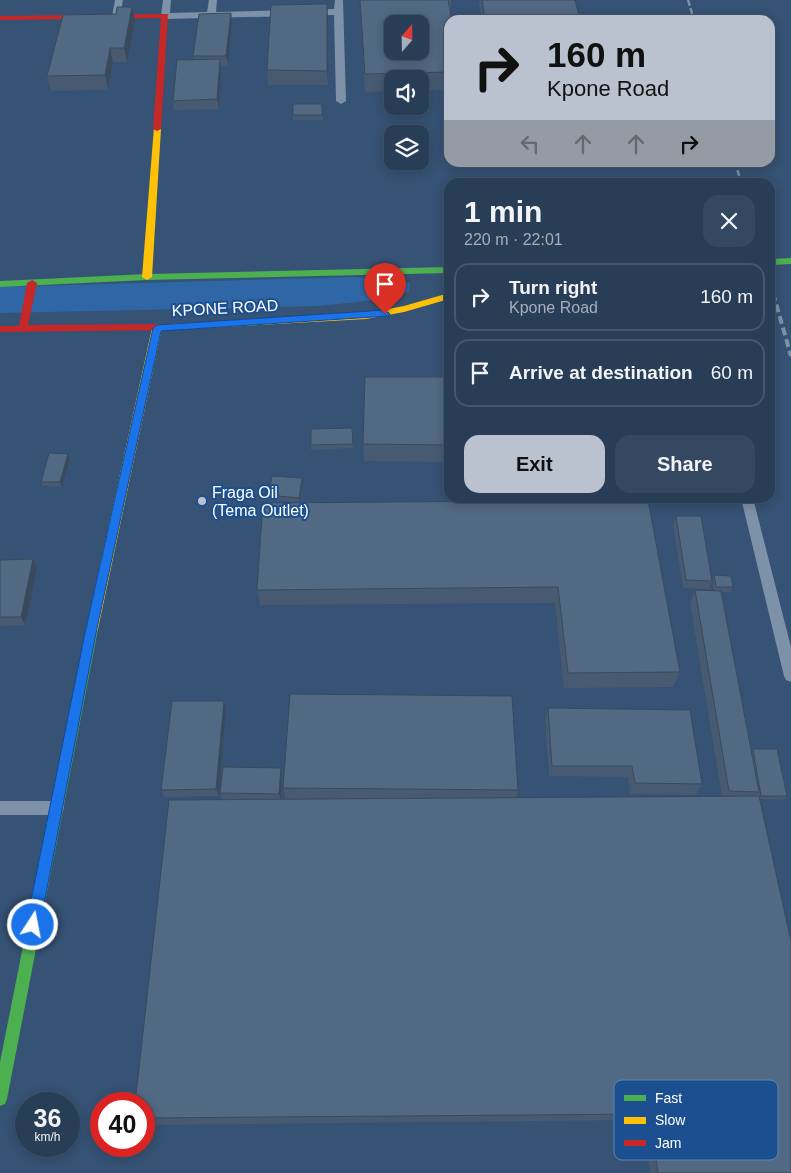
<!DOCTYPE html>
<meta charset="utf-8">
<style>
:root{--surface:#283e57;--page:#344961;--text:#f1f3f6;--muted:#a5aeba;--line:#44576d;--accent:#b9c2ce}
body{margin:0;font-family:Arial,sans-serif;background:var(--page);color:var(--text);height:100vh;display:flex;flex-direction:column;font-size:19px;white-space:nowrap}
*{box-sizing:border-box;margin:0}
p{font-size:16px;color:var(--muted)}
.icon{flex:none;width:28px;height:28px;fill:none;stroke:currentColor;stroke-width:2;stroke-linecap:round;stroke-linejoin:round}
.map{position:relative;flex:1;overflow:hidden}
.panel{position:absolute;left:444px;top:178px;width:331px;height:325px;display:flex;flex-direction:column;background:var(--surface);border-radius:15px;box-shadow:0 2px 12px #0003,0 0 0 1px var(--line)}
.panel>*{flex:none}
.top-card{position:absolute;left:444px;top:15px;width:331px;height:152px;border-radius:15px;box-shadow:0 2px 12px #0003,0 0 0 1px var(--line);background:#b9c2ce;color:#111;overflow:hidden}
.needle{width:32px;rotate:20deg}
.controls{position:absolute;left:384px;top:15px;display:grid;gap:10px}
.controls a{display:grid;place-items:center;width:45px;height:45px;border-radius:10px;background:var(--surface);box-shadow:0 2px 12px #0003,0 0 0 1px var(--line);font-size:25px}
.speed{position:absolute;left:15px;top:1092px;display:flex;gap:10px;font-size:25px;font-weight:700;text-align:center}
.speed>*{display:grid;place-content:center;width:65px;height:65px;border-radius:50%;background:var(--surface);box-shadow:0 2px 12px #0003,0 0 0 1px var(--line);line-height:1}
.speed small{font-size:12px;font-weight:400}
.speed .limit{border:8px solid #d22;background:#fff;color:#111}
.pin{position:absolute;display:grid;place-items:center;width:42px;height:42px;color:#fff;margin:-51px -21px;border-radius:50% 50% 50% 0;rotate:-45deg;box-shadow:0 0 5px #0007}
.pin .icon{rotate:45deg}
.me{position:absolute;width:55px;margin:-28px;rotate:11deg;stroke-linejoin:round;filter:drop-shadow(0 0 4px #0008)}
.turn{display:flex;align-items:center;gap:18px;height:105px;padding:0 20px;font-size:22px}
.turn .icon{width:65px;height:65px;stroke-width:2.5}
.turn b{display:block;font-size:35px;line-height:42px}
.lanes{display:flex;align-items:center;height:48px;padding:0 20px;background:#0003;justify-content:center;gap:25px;direction:ltr}
.lanes .off{opacity:.35}
.round{display:grid;place-items:center;flex:none;width:52px;height:52px;border-radius:15px;background:var(--page)}
.head{display:flex;align-items:center;justify-content:space-between;height:85px;padding:0 20px}
h1{font-size:30px;font-weight:600;line-height:38px}
.primary-button{display:flex;gap:10px;margin-top:auto;padding:10px 20px}
.primary-button a{flex:1;height:58px;border-radius:15px;background:var(--accent);color:#111;font-size:20px;font-weight:600;line-height:58px;text-align:center}
.primary-button a+a{background:var(--page);color:var(--text)}
ul{padding:0;list-style:none}
li{display:flex;align-items:center;gap:15px;height:68px;margin:0 10px 8px;padding:0 10px;border:2px solid var(--line);border-radius:15px}
li div{flex:1}
li b{display:block;font-size:19px}
li em{font-style:normal}
.map>svg:first-child{display:block}
.green{fill:#2f66a5}
.lines{fill:none;stroke-linecap:round;stroke-linejoin:round}
.lane{fill:#7d92a8;fill-rule:evenodd}
.fast{fill:#4caf50;fill-rule:evenodd}
.slow{fill:#ffc107;fill-rule:evenodd}
.jam{fill:#c62828;fill-rule:evenodd}
.rail-far1{stroke:#7e92a7;stroke-width:2.5;stroke-dasharray:6 2.5;stroke-linecap:butt}
.rail{stroke:#7e92a7;stroke-width:4;stroke-dasharray:8 4;stroke-linecap:butt}
.wall{fill:#475a72}
.shaded-wall{fill:#394a5c}
.building{fill:#526984;stroke:#394a5c;fill-rule:evenodd}
.route{fill:#1a73e8;stroke:#114b97}
.poi-dot{fill:#b9c2ce;stroke:#1b4f8f;stroke-width:2}
.labels{text-anchor:middle;dominant-baseline:central;stroke-width:4;stroke-linejoin:round;paint-order:stroke}
.street-label{font-size:16px;fill:#fff;stroke:#1b4f8f}
.poi-label{font-size:16px;fill:#fff;stroke:#1b4f8f;text-anchor:start}
.key{fill:#1b4f8f;stroke:#5f84b1;stroke-width:1}
.key-label{font-size:14px;fill:#fff}
</style>
<div class="map">
<svg width="791" height="1173" viewBox="0 0 791 1173">
<rect width="100%" height="100%" fill="#365274"/>
<path class="green" d="M356 277 399 280 410 283 409 292 366 301 319 306 0 313V287Z"/>
<g class="lines">
<path class="lane" d="M115 0H123L120 16 116 19 112 16Z
M163 0H171L170 13 207 12 209 0H217L216 12 334 9 335 0H343L346 101 341 104 336 101 334 15 165 19 161 16Z
M741 498H753L791 647V682L786 680 784 676Z
M0 801H56L62 803 64 808 62 813 56 815H0Z"/>
<path class="fast" d="M791 258V264L770 265V259Z
M449 267V273L147 280 0 287V281L147 274Z
M92 624 96 626 98 629 7 1099 5 1104 0 1106V1062L86 629 88 626Z"/>
<path class="slow" d="M154 127 161 129 152 277 147 280 142 277Z
M449 293V299L404 312 366 319 170 330 165 327 170 324 366 313 404 306Z
M157 325 162 328 98 629 96 632 92 634 88 632 86 629 152 328Z"/>
<path class="jam" d="M168 14 161 129 157 131 153 129 161 18 0 20V16Z
M32 280 37 283 28 325 170 324 175 327 170 330 0 332V326H19L27 283Z"/>
<path class="rail-far1" d="M688 0 694 20
M735 162 741 182
M770 283 773 294"/>
<path class="rail" d="M773 293 791 356"/>
</g>
<path class="wall" d="M360 0H451V13L449 20V90H420V79H392V91L365 92Z
M480 0H575L580 20H482L479 4Z
M132 7 135 21 127 62H113L108 90 51 91 47 76 116 14Z
M231 13 232 23 228 66H221L219 109 174 110 173 101 194 60 193 56Z
M328 18V85H268L267 70Z
M322 104 323 120H293V115Z
M449 377V462L364 461 363 444Z
M352 428 353 448 311 450V445Z
M70 458 62 487 43 486 41 482Z
M302 478 303 483 299 502 268 500V495Z
M648 500 680 672 673 687 564 688 555 603 260 605 257 590Z
M676 516 712 581 709 589 683 588 673 525Z
M0 560 37 568 25 625 0 626Z
M714 575 733 587 731 592H721L752 751 753 749 787 796 784 800 760 799 791 1173H650L643 1120 144 1125V1104L222 800 220 793 281 768 282 775 281 799H286L283 788 518 790 516 798 722 796 690 603 695 590 714 591 713 580Z
M224 701 226 709 219 796 164 797 161 790Z
M548 708 702 784 696 795 630 794 628 777 549 776 545 719Z"/>
<path class="shaded-wall" d="M327 4 328 18V85L327 71Z
M132 7 135 21 127 62 124 48Z
M231 13 232 23 228 66 226 56Z
M110 48 113 62 108 90 105 75Z
M220 59 221 69 219 109 217 99Z
M68 454 70 458 62 487 60 482Z
M302 478 303 483 299 502V498Z
M33 559 37 568 25 625 21 617Z
M224 701 226 709 219 796 216 789Z
M281 768 282 775 281 801 279 794Z"/>
<path class="building" d="M360 0H448L452 20H449V72L365 74ZM392 24H420V51H392Z
M482 0H575L580 20H485Z
M327 4V71L267 70 271 5Z
M117 7H132L124 48H110L105 75 47 76 63 15 116 14Z
M231 13 226 56H193L199 14Z
M220 59 217 99 173 101 177 60Z
M293 104H322V115H293Z
M365 377H449V445L363 444Z
M352 428 353 444 311 445V429Z
M49 453 68 454 60 482H41Z
M272 476 302 478 299 498 268 495Z
M648 500 680 672 568 673 558 587 257 590 263 503Z
M676 516H701L712 581 686 580Z
M33 559 21 617H0V560Z
M714 575 731 576 733 587H716Z
M695 590 721 591 759 792 729 791Z
M290 694 512 696 518 790 283 788Z
M172 701H224L216 789 161 790Z
M548 708 690 710 702 784 635 783 632 766H552Z
M753 749H777L787 796H761Z
M223 767 281 768 279 794 220 793Z
M759 796 791 941V1173H658L650 1114 144 1118V1104H135L169 800Z"/>
<path class="route" d="M385 310 390 314 388 316 161 331 96 633 40 925 38 930 33 932 28 930 26 925 85 633 153 328 157 325Z"/>
<circle class="poi-dot" cx="202" cy="501" r="5"/>
<g class="labels">
<g class="street-label">
<text transform="translate(225 308) rotate(-3)">KPONE ROAD</text>
</g>
<g class="poi-label">
<text x="212" y="492">Fraga Oil<tspan x="212" dy="18">(Tema Outlet)</tspan></text>
</g>
</g>
<rect x="614" y="1080" width="164" height="80" rx="8" class="key"/>
<rect x="624" y="1095" width="22" height="6" fill="#4caf50"/>
<rect x="624" y="1117" width="22" height="7" fill="#ffc107"/>
<rect x="624" y="1140" width="22" height="6" fill="#c62828"/>
<g class="key-label">
<text x="655" y="1103">Fast</text>
<text x="655" y="1125">Slow</text>
<text x="655" y="1148">Jam</text>
</g>
</svg>
<div class="controls">
<a><svg class="needle" viewBox="-14 -14 28 28"><path d="M0-13l5 13h-10z" fill="#e53935"/><path d="M0 13l5-13h-10z" fill="#a5aeba"/></svg></a>
<a><svg class="icon" aria-label="sound" viewBox="0 0 24 24"><path d="M4 9h4l5-4v14l-5-4H4zM17 9q2 3 0 6"/></svg></a>
<a><svg class="icon" aria-label="layers" viewBox="0 0 24 24"><path d="M12 4l9 5-9 5-9-5zM3 14l9 5 9-5"/></svg></a>
</div>
<div class="speed"><div>36<small>km/h</small></div><div class="limit">40</div></div>
<div class="pin" style="left:385px;top:314px;background:#d93025"><svg class="icon" aria-label="arrive" viewBox="0 0 24 24"><path d="M6 21V4h12l-3 4 3 4H6"/></svg></div>
<svg class="me" style="left:33px;top:925px" viewBox="-20 -20 40 40"><circle r="17" fill="#1a73e8" stroke="#fff" stroke-width="3"/><path d="M0-11L8 9 0 5-8 9z" fill="#fff"/></svg>
<div class="top-card">
<div class="turn"><svg class="icon" aria-label="right" viewBox="0 0 24 24"><path d="M7 20v-9h11M14 6l5 5-5 5"/></svg><div><b>160 m</b>Kpone Road</div></div>
<div class="lanes"><svg class="icon off" aria-label="left" viewBox="0 0 24 24"><path d="M17 20v-9H6M10 6l-5 5 5 5"/></svg><svg class="icon off" aria-label="ahead" viewBox="0 0 24 24"><path d="M12 20V5M6 11l6-6 6 6"/></svg><svg class="icon off" aria-label="ahead" viewBox="0 0 24 24"><path d="M12 20V5M6 11l6-6 6 6"/></svg><svg class="icon" aria-label="right" viewBox="0 0 24 24"><path d="M7 20v-9h11M14 6l5 5-5 5"/></svg></div>
</div>
<section class="panel">
<div class="head"><div><h1>1 min</h1><p>220 m · 22:01</p></div><a class="round"><svg class="icon" aria-label="close" viewBox="0 0 24 24"><path d="M6 6l12 12M18 6L6 18"/></svg></a></div>
<ul>
<li><svg class="icon" aria-label="right" viewBox="0 0 24 24"><path d="M7 20v-9h11M14 6l5 5-5 5"/></svg><div><b>Turn right</b><p>Kpone Road</p></div><em>160 m</em></li>
<li><svg class="icon" aria-label="arrive" viewBox="0 0 24 24"><path d="M6 21V4h12l-3 4 3 4H6"/></svg><div><b>Arrive at destination</b></div><em>60 m</em></li>
</ul>
<div class="primary-button"><a>Exit</a><a>Share</a></div>
</section>
</div>
